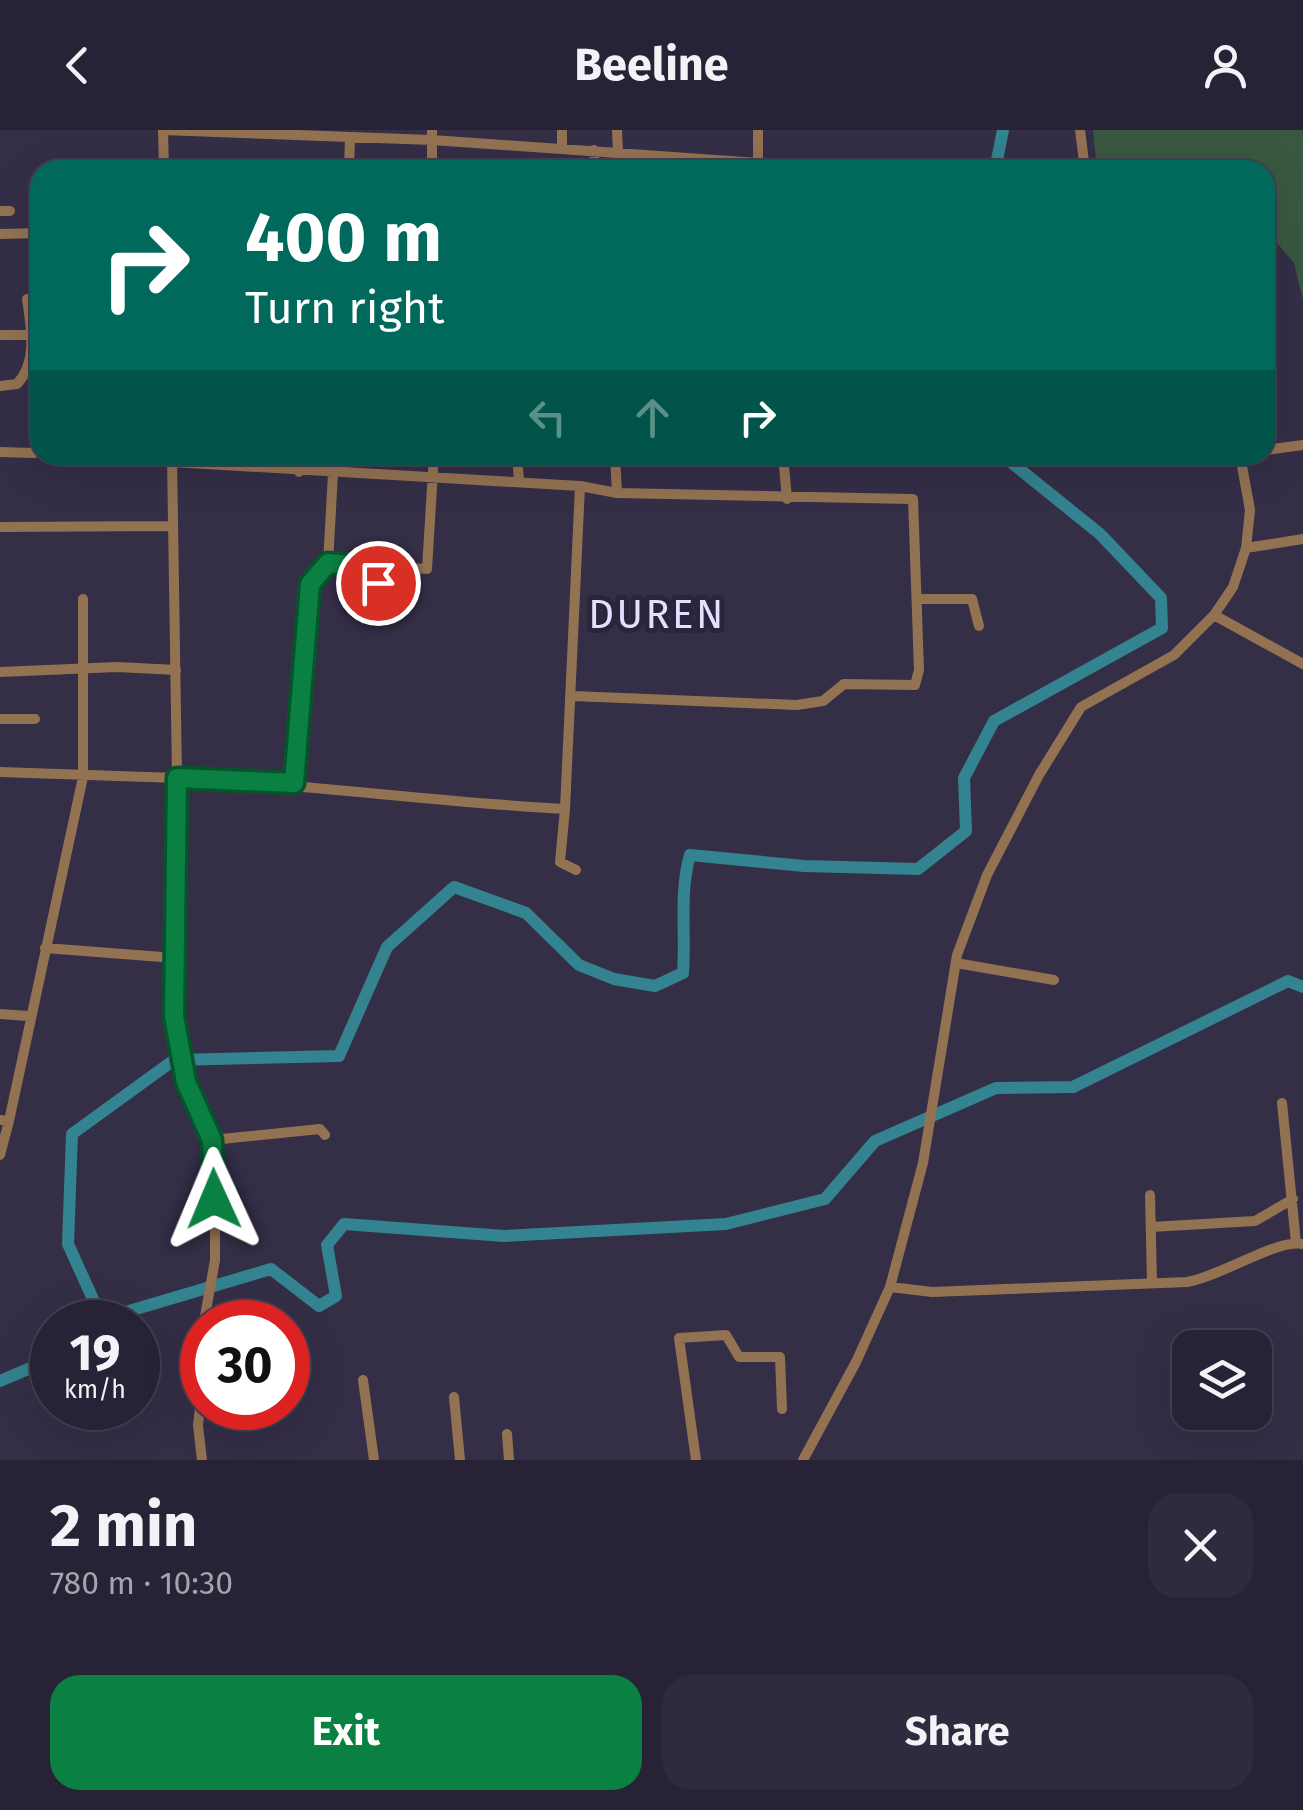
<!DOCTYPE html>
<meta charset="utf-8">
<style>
:root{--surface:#272235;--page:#2f2a3d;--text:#f1f3f6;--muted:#a4a4ad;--line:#433f50;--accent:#0b8043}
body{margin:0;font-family:"Fira Sans",sans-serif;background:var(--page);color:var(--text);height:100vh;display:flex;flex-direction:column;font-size:38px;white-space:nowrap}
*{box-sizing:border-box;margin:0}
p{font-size:32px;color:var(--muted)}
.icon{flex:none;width:55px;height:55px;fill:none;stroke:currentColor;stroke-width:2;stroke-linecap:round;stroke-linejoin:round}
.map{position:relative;height:1330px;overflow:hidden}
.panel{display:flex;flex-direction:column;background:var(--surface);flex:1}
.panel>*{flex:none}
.banner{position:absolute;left:30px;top:30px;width:1245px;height:305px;border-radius:30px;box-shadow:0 10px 40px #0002,0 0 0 2px var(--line);background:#00695c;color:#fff;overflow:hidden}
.buttons{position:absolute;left:1172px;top:1200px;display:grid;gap:20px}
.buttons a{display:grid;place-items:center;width:100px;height:100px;border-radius:20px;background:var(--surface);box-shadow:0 10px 40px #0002,0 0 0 2px var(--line);font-size:50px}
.speed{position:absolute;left:30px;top:1170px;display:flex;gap:20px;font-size:50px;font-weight:700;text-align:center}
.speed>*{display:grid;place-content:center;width:130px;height:130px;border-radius:50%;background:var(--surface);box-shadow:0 10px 40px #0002,0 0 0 2px var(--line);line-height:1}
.speed small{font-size:25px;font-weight:400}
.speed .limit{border:15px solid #d22;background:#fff;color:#111}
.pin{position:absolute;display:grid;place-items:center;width:85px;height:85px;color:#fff;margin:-42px;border:5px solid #fff;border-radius:50%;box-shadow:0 2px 10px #0007}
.me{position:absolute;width:110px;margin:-55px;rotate:359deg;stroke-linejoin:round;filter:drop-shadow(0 0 8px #0008)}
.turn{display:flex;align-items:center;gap:35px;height:210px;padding:0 50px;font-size:45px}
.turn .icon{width:130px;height:130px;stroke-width:2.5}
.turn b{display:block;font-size:70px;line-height:85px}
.lanes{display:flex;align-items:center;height:95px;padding:0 50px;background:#0003;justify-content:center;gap:50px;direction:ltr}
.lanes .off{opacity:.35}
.round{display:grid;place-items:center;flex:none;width:105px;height:105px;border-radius:30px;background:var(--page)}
.head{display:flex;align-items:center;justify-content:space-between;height:170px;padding:0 50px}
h1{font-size:60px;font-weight:700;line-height:75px}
.primary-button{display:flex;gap:20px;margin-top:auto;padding:20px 50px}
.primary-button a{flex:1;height:115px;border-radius:30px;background:var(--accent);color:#fff;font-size:40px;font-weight:700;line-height:115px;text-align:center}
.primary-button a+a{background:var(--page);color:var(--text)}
header{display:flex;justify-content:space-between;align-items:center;height:130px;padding:0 50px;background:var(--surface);font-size:45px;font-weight:700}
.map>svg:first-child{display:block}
.green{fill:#395841}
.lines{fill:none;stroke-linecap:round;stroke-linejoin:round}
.river{stroke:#348390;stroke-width:12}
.minor{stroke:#937252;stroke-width:10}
.route-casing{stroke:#07532c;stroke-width:25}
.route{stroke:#0b8043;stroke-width:18}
.labels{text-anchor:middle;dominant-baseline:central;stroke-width:10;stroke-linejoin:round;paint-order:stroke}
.quarter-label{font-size:40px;letter-spacing:2.5px;fill:#e6dfff;stroke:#2a243c}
</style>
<header><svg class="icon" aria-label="back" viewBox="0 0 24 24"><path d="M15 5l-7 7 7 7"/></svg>Beeline<svg class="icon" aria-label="person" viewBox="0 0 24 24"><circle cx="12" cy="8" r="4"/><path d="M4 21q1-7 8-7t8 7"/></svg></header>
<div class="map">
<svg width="1303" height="1330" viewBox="0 0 1303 1330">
<rect width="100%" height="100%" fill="#342e47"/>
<path class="green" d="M1093 0H1303V170L1294 133 1271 106H1265V40H1097Z"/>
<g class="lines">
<path class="river" d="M995 40 1003 0
M102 1189 271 1139 319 1176 336 1166 327 1115 344 1094 504 1106 726 1094 825 1069 875 1011 996 958 1073 957 1288 851 1303 857
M99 1192 102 1189 68 1114 72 1004 174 930 339 926 387 817 454 757 526 783 579 835 614 849 655 856 683 843C686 802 679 763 690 725L804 736 918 739 966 701 964 648 994 591 1162 498 1161 468 1100 404 1002 325
M0 1251 52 1229"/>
<path class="minor" d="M163 0 432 10V40
M163 0 164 40
M432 0V10L758 33V40
M617 0 618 21
M758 0V33L920 40
M1080 0 1085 40
M562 17V0
M594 20V40
M349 40 350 7
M0 81H10
M0 104 40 103
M0 205H32
M0 256 17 254C38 232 31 197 27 169
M1265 320 1303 315
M0 322 34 323
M299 325V342
M517 325 519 351
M615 325 617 363
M783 325 787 369
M172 332 580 356 565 679C435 672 307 654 177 648L174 887 185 952 206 990 215 1032V1130L204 1192
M0 397 170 396
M1246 418 1303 409
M328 433 427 439 434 325
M380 438 381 472
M920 469H972L979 496
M1214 485 1303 534
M0 542 117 537 176 540
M573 566 797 575 823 571 844 554 915 555 919 540 913 369 617 363 580 356
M0 589H35
M0 642 177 648 172 326
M295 653 310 454 328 433 333 344
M565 679 560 732 576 740
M45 818 175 828
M956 833 1054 850
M0 884 28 886
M1282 973 1296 1113
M0 990 9 991 83 647V469
M212 1010 320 999 325 1005
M0 1025 9 991
M1150 1065 1152 1153
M1151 1097 1255 1091 1293 1069
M890 1157 932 1162 1187 1152C1222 1146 1276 1109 1303 1114
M363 1250 374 1330
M454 1267 460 1330
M507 1304 509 1330
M202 1330 198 1295 202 1260
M696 1330 679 1208 726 1205 739 1227H780L782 1279
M803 1330 856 1232 890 1157 923 1033 957 825 987 745 1039 645 1081 577 1174 525 1214 485 1233 457 1246 418 1250 380 1240 325"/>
</g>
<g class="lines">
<g class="route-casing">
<path id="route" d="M214 1069 212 1010 186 952 174 886 177 648 294 653 310 454 328 433 380 438 378 453"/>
</g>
<use href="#route" class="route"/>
</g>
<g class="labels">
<g class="quarter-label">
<text x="657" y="485">DUREN</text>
</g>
</g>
</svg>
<div class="buttons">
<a><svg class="icon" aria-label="layers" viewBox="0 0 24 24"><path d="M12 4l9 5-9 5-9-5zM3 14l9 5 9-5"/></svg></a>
</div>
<div class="speed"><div>19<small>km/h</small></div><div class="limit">30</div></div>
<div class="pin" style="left:378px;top:453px;background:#d93025"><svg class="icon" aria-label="arrive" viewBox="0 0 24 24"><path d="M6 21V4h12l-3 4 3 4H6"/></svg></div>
<svg class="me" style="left:214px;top:1069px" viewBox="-20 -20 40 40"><path d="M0-17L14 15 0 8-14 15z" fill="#0b8043" stroke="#fff" stroke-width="4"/></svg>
<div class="banner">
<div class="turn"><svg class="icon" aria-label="right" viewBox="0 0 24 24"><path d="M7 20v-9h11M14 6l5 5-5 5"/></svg><div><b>400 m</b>Turn right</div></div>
<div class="lanes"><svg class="icon off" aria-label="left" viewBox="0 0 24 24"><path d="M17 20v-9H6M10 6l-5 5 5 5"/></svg><svg class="icon off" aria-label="ahead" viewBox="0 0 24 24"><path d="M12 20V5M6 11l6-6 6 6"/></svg><svg class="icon" aria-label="right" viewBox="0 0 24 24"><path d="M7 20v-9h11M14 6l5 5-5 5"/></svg></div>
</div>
</div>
<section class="panel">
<div class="head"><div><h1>2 min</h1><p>780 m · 10:30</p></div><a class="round"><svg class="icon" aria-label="close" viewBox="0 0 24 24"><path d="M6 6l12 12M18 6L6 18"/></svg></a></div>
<div class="primary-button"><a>Exit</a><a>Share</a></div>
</section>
